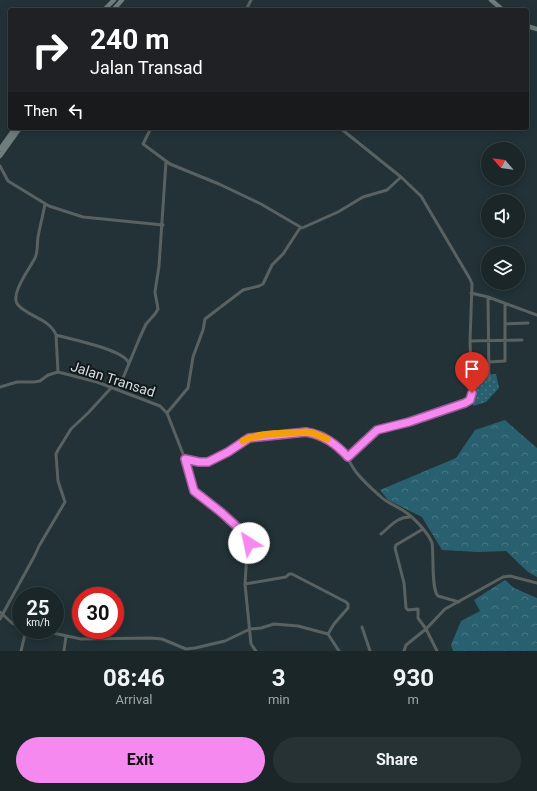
<!DOCTYPE html>
<style>
:root{--surface:#1a2628;--page:#273234;--text:#f1f3f6;--muted:#9fa5a8;--line:#384345;--accent:#f589ef}
body{margin:0;font-family:Roboto,sans-serif;background:var(--page);color:var(--text);height:100vh;display:flex;flex-direction:column;font-size:15px;white-space:nowrap}
*{box-sizing:border-box;margin:0}
p{font-size:13px;color:var(--muted)}
.icon{flex:none;width:22px;height:22px;fill:none;stroke:currentColor;stroke-width:2;stroke-linecap:round;stroke-linejoin:round}
.map{position:relative;height:651px;overflow:hidden}
.sheet{display:flex;flex-direction:column;background:var(--surface);flex:1}
.sheet>*{flex:none}
.hud{position:absolute;left:8px;top:8px;width:521px;height:122px;border-radius:4px;box-shadow:0 2px 10px #0003,0 0 0 1px var(--line);background:#202124;color:#fff;overflow:hidden}
.needle{width:26px;rotate:298deg}
.tools{position:absolute;left:481px;top:142px;display:grid;gap:8px}
.tools a{display:grid;place-items:center;width:44px;height:44px;border-radius:50%;background:var(--surface);box-shadow:0 2px 10px #0003,0 0 0 1px var(--line);font-size:20px}
.speed{position:absolute;left:12px;top:587px;display:flex;gap:8px;font-size:20px;font-weight:700;text-align:center}
.speed>*{display:grid;place-content:center;width:52px;height:52px;border-radius:50%;background:var(--surface);box-shadow:0 2px 10px #0003,0 0 0 1px var(--line);line-height:1}
.speed small{font-size:10px;font-weight:400}
.speed .limit{border:6px solid #d22;background:#fff;color:#111}
.pin{position:absolute;display:grid;place-items:center;width:34px;height:34px;color:#fff;margin:-41px -17px;border-radius:50% 50% 50% 0;rotate:-45deg;box-shadow:0 0 4px #0007}
.pin .icon{rotate:45deg}
.me{position:absolute;width:44px;margin:-22px;rotate:325deg;stroke-linejoin:round;filter:drop-shadow(0 0 3px #0008)}
.turn{display:flex;align-items:center;gap:14px;height:84px;padding:0 16px;font-size:18px}
.turn .icon{width:52px;height:52px;stroke-width:2.5}
.turn b{display:block;font-size:28px;line-height:34px}
.then{display:flex;align-items:center;height:38px;padding:0 16px;background:#0003;gap:8px;font-size:15px}
.eta{display:flex;justify-content:space-evenly;align-items:center;height:68px;text-align:center}
.eta b{font-size:24px;font-weight:700;line-height:28px}
.action{display:flex;gap:8px;margin-top:auto;padding:8px 16px}
.action a{flex:1;height:46px;border-radius:24px;background:var(--accent);color:#111;font-size:16px;font-weight:700;line-height:46px;text-align:center}
.action a+a{background:var(--page);color:var(--text)}
.map>svg:first-child{display:block}
.grass{fill:url(#grass-dots)}
.forest{fill:url(#forest-crowns)}
.lines{fill:none;stroke-linecap:round;stroke-linejoin:round}
.street{stroke:#596161;stroke-width:3}
.secondary{stroke:#707d7d;stroke-width:4.5}
.route-casing{stroke:#9f599b;stroke-width:10}
.route{stroke:#f589ef;stroke-width:7}
.slow{stroke:#f59e0b;stroke-width:7}
.labels{text-anchor:middle;dominant-baseline:central;stroke-width:4;stroke-linejoin:round;paint-order:stroke}
.street-label{font-size:14px;fill:#d5dee1;stroke:#11181a}
</style>
<div class="map">
<svg width="537" height="651" viewBox="0 0 537 651">
<defs>
<pattern id="grass-dots" width="8" height="8" patternUnits="userSpaceOnUse"><rect width="8" height="8" fill="#29606f"/><path d="M2 2h.1M6 6h.1" fill="none" stroke="#477683" stroke-width="1.8" stroke-linecap="round"/></pattern>
<pattern id="forest-crowns" width="20" height="18" patternUnits="userSpaceOnUse"><rect width="20" height="18" fill="#29606f"/><path d="M2 6a3 3 0 1 1 6 0M12 15a3 3 0 1 1 6 0" fill="none" stroke="#477683"/></pattern>
</defs>
<rect width="100%" height="100%" fill="#223236"/>
<path class="grass" d="M496 374 499 388 486 402 473 406V376Z"/>
<path class="forest" d="M505 420 537 448V577L528 572 506 551 478 552 442 550 422 517 388 500 380 490 456 458 475 430Z
M505 580 514 588 537 598V651H453L451 645 461 621 480 611 474 600Z"/>
<g class="lines">
<path class="street" d="M246 10 251 0
M151 128 143 144 170 164 219 184 261 204 302 228 338 212 363 197 387 190 401 177
M340 128 401 177 421 196 470 279 472 284 470 341 472 393 470 400 465 403 409 422 377 429 348 457
M0 166 8 181 49 206 83 217 163 225
M45 204C43 215 40 226 38 237 37 244 38 252 35 258 30 268 9 295 18 305 29 317 50 319 56 335L58 372
M471 293 488 297 537 315
M488 297 489 380
M505 324 528 323
M56 335C70 339 127 350 129 364
M470 341 522 340
M489 362 505 361V304
M0 387 17 382H34L40 381 48 375 58 372 97 382 160 406 167 413 185 459C204 463 216 462 232 449 237 445 243 440 250 437 263 433 291 434 306 432 318 434 329 439 339 447 347 455 350 464 356 472 363 481 372 489 380 496 387 503 396 506 404 511 413 517 428 532 432 543 434 555 431 589 438 596L459 602
M118 390 140 337 146 324 155 314 158 309 155 292 159 266 166 162
M167 413 188 388 193 357 203 330 205 319 243 290 259 286 263 284 272 265 283 254 300 228
M185 459 194 491 222 513 248 537 245 584 251 644 256 651
M381 534C390 527 397 516 411 517
M245 584 286 577 289 574H292L346 602 348 604V608L334 624 328 634
M0 612 12 623 21 626
M0 619 35 555 39 546 65 502 58 481 56 454 58 450 71 429 88 413 112 387
M362 627 370 651
M39 630 81 639 151 638 162 639 186 649 195 648 225 641 250 629 261 628 274 624 298 626 328 634 339 651
M21 651 26 630
M64 651 66 636
M404 651 406 645 426 629 418 618V609L408 610 406 608 404 583 395 548 396 545 423 529
M437 651 426 629 445 609 503 577 510 576 537 583"/>
<path class="secondary" d="M491 0 503 10
M104 10 114 0
M113 10 122 0
M527 26 537 29
M0 149 15 128
M0 156 20 128"/>
</g>
<g class="lines">
<g class="route-casing">
<path id="route" d="M249 543 248 537 246 535 222 513 194 491 185 459 199 462H208L228 452 249 438 306 432C324 435 336 444 348 457L377 430 409 422 465 403 470 400 472 393"/>
</g>
<use href="#route" class="route"/>
<path class="slow" d="M243 441C259 432 287 434 306 432L313 433 327 439"/>
</g>
<g class="labels">
<g class="street-label">
<text transform="translate(113 379) rotate(18)">Jalan Transad</text>
</g>
</g>
</svg>
<div class="tools">
<a><svg class="needle" viewBox="-14 -14 28 28"><path d="M0-13l5 13h-10z" fill="#e53935"/><path d="M0 13l5-13h-10z" fill="#9fa5a8"/></svg></a>
<a><svg class="icon" aria-label="sound" viewBox="0 0 24 24"><path d="M4 9h4l5-4v14l-5-4H4zM17 9q2 3 0 6"/></svg></a>
<a><svg class="icon" aria-label="layers" viewBox="0 0 24 24"><path d="M12 4l9 5-9 5-9-5zM3 14l9 5 9-5"/></svg></a>
</div>
<div class="speed"><div>25<small>km/h</small></div><div class="limit">30</div></div>
<div class="pin" style="left:472px;top:393px;background:#d93025"><svg class="icon" aria-label="arrive" viewBox="0 0 24 24"><path d="M6 21V4h12l-3 4 3 4H6"/></svg></div>
<svg class="me" style="left:249px;top:543px" viewBox="-20 -20 40 40"><circle r="19" fill="#fff"/><path d="M0-13L10 11 0 6-10 11z" fill="#f589ef"/></svg>
<div class="hud">
<div class="turn"><svg class="icon" aria-label="right" viewBox="0 0 24 24"><path d="M7 20v-9h11M14 6l5 5-5 5"/></svg><div><b>240 m</b>Jalan Transad</div></div>
<div class="then">Then<svg class="icon" aria-label="left" viewBox="0 0 24 24"><path d="M17 20v-9H6M10 6l-5 5 5 5"/></svg></div>
</div>
</div>
<section class="sheet">
<div class="eta">
<div><b>08:46</b><p>Arrival</p></div>
<div><b>3</b><p>min</p></div>
<div><b>930</b><p>m</p></div>
</div>
<div class="action"><a>Exit</a><a>Share</a></div>
</section>
